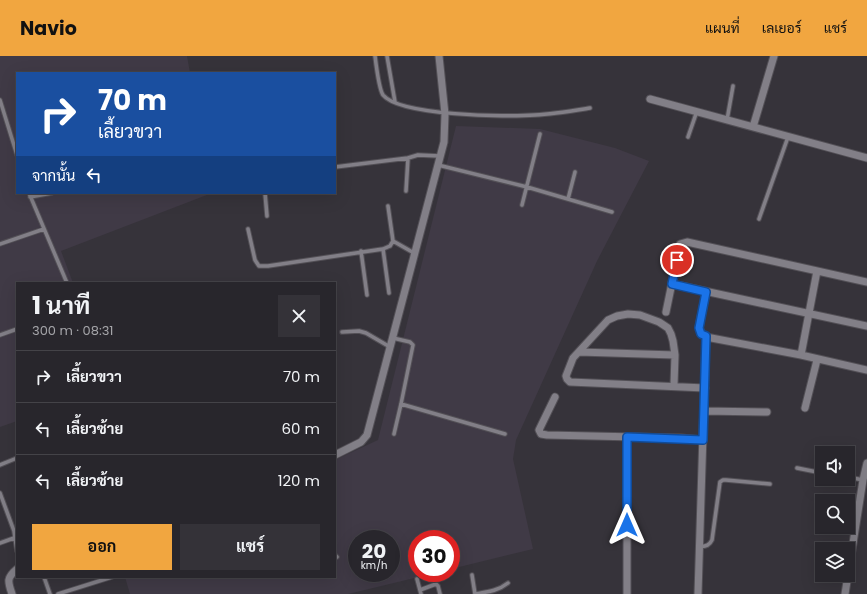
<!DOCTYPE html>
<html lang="th">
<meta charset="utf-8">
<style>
:root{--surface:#28262c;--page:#343238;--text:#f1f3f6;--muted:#a5a5a9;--line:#444348;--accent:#f1a640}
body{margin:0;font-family:Poppins,Sarabun,sans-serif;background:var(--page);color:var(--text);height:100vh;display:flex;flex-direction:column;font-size:15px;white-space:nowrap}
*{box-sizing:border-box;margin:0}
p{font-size:13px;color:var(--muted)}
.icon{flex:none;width:22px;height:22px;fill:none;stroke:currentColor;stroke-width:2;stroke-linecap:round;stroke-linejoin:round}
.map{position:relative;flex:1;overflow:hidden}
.details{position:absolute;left:16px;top:226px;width:320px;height:296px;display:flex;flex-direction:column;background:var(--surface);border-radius:0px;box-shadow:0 4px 16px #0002,0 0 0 1px var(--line)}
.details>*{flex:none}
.banner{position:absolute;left:16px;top:16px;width:320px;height:122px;border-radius:0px;box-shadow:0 4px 16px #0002,0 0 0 1px var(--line);background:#1a4fa0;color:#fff;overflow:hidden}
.tools{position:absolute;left:815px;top:390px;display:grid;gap:8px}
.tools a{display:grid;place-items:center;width:40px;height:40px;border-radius:0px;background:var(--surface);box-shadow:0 4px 16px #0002,0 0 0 1px var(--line);font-size:20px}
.speed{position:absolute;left:348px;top:474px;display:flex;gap:8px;font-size:20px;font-weight:700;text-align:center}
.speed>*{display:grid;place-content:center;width:52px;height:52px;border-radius:50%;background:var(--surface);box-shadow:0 4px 16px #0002,0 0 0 1px var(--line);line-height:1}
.speed small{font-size:10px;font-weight:400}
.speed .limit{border:6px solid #d22;background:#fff;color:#111}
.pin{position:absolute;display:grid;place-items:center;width:34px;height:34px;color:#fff;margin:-17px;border:2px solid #fff;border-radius:50%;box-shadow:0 1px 4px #0007}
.me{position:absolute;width:44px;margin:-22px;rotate:0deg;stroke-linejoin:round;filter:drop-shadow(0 0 3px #0008)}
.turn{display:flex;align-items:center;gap:14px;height:84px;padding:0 16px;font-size:18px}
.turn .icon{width:52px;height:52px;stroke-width:2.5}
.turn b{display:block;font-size:28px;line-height:34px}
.then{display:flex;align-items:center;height:38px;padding:0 16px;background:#0003;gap:8px;font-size:15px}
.round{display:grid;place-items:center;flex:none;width:42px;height:42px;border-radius:0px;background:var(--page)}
.headline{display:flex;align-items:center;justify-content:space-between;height:68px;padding:0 16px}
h1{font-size:24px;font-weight:700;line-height:30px}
.primary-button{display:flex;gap:8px;margin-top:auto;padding:8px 16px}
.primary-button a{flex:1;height:46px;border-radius:0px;background:var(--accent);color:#111;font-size:16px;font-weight:700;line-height:46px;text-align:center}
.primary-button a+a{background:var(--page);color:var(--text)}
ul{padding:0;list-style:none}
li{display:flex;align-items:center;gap:12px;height:52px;padding:0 16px;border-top:1px solid var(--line)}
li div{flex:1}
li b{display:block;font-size:15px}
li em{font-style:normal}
header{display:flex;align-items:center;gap:24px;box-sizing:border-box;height:56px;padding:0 20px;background:var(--accent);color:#111}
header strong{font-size:19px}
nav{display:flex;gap:22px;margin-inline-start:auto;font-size:14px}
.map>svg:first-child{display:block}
.built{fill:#403a46;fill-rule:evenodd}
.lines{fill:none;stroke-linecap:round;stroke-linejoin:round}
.lane-casing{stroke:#535056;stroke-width:5.5}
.street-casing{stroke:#535056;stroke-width:9}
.lane{stroke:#827f87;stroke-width:3.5}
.street{stroke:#827f87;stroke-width:7}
.route-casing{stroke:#114b97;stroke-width:10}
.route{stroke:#1a73e8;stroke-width:7}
</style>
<header>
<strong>Navio</strong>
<nav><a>แผนที่</a><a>เลเยอร์</a><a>แชร์</a></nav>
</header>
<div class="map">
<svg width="867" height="538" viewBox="0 0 867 538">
<rect width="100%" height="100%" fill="#36333a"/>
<path class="built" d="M0 0H187L190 17H17V137H212L61 195 73 227H17V365L0 371Z
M456 70 540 73 615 92 649 105 597 205 516 384 513 403 533 493 451 513V483H417V517H435L348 538H130L125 521H335V404L378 384ZM357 483H391V517H357Z"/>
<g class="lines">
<g class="lane-casing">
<path id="lane" d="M375 0C376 8 379 33 383 39 400 60 507 61 535 59 553 58 571 55 590 52
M387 0 395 46
M0 44 17 99
M727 64 733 30
M688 81 697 55
M438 109 527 131 612 156
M335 111 408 102
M406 135 408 102 418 99 440 100
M29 137 67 227
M265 137 267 160
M30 141 52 137
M568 143 575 116
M522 149 540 78
M388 150 393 185 390 190 383 193 389 237
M759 163 788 81
M248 173 255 204 259 210H268L383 193
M393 185 414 197
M0 188 44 173
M361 195 367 239
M342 276 359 275 366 277 390 291
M0 279 17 273
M393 282 410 286 413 289 401 348 394 378
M401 348 505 378
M0 409 17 402
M797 412 822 417
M848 421 863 424
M0 437 14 475 17 495
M0 487 14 482
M699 491C706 490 709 490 712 484L720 426 723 424H726L770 428
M335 499 337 501
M472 519 475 538C487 536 498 535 508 527
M44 521 50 538
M417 523 421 538
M420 534 436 528 438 530 440 538
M58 538 112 521"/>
</g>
<g class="street-casing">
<path id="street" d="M650 43 867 102
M753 71 774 0
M672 228 867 270
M706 236 699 271 701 278 706 281 801 299 867 314
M666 256 680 188 687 186 867 226
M579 296 675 299
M801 299 817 215
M674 329 675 299 673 285 671 278 668 272 659 266 640 259 628 258 617 260 608 264 573 302 566 320 567 323 570 326 705 332
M555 341 539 374 541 378 547 379 681 382 703 384
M805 352 817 304
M704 355 767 356
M627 381V538
M335 399 361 386 367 379 444 86 445 58 439 0
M848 519 863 424 867 407
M12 538C8 526 6 522 17 513
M698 538 706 281
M845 538 848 519"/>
</g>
<use href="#lane" class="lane"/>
<use href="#street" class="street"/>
</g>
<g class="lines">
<g class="route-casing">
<path id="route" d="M627 469V381L703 384 706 280 701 278 699 272 706 236 672 228 677 204"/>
</g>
<use href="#route" class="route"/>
</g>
</svg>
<div class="tools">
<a><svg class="icon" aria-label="sound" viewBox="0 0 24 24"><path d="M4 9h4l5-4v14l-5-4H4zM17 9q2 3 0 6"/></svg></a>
<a><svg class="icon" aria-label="search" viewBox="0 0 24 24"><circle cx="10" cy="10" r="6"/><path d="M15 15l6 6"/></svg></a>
<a><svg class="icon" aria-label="layers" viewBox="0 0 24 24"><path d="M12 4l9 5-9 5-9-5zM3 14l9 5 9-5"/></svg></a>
</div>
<div class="speed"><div>20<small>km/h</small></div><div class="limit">30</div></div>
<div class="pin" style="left:677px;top:204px;background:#d93025"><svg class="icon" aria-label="arrive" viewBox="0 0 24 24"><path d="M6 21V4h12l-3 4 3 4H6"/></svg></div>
<svg class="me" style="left:627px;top:469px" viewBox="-20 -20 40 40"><path d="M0-17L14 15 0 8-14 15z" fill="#1a73e8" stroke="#fff" stroke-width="4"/></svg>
<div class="banner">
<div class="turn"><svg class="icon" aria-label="right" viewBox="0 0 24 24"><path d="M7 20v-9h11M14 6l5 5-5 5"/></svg><div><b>70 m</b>เลี้ยวขวา</div></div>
<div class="then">จากนั้น<svg class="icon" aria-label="left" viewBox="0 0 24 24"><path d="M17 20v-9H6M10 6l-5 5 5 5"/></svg></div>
</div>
<section class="details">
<div class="headline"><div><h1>1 นาที</h1><p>300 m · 08:31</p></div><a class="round"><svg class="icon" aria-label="close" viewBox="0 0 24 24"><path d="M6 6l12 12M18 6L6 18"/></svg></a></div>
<ul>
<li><svg class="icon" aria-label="right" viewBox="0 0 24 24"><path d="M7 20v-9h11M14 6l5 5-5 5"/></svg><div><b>เลี้ยวขวา</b></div><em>70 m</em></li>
<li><svg class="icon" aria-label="left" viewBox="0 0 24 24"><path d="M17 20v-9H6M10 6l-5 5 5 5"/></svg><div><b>เลี้ยวซ้าย</b></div><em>60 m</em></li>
<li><svg class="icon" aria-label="left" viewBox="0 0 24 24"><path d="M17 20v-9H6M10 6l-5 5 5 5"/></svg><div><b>เลี้ยวซ้าย</b></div><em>120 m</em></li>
</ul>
<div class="primary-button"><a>ออก</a><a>แชร์</a></div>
</section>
</div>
